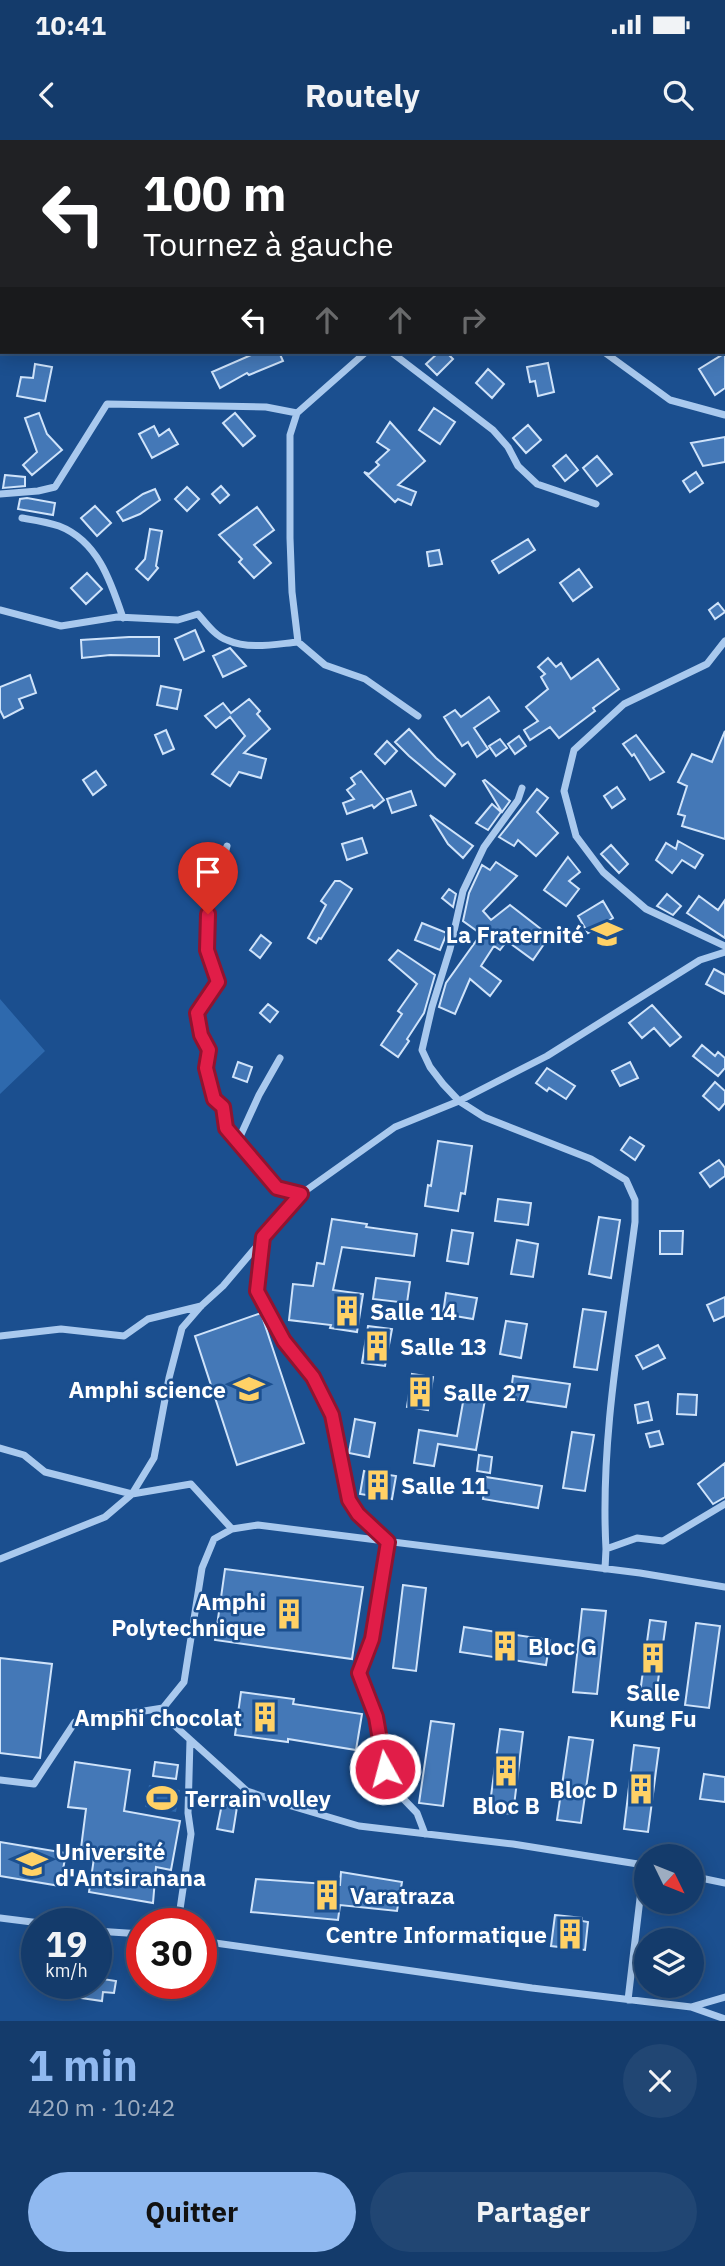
<!DOCTYPE html>
<html lang="fr">
<meta charset="utf-8">
<style>
:root{--surface:#143b6b;--page:#214673;--text:#f1f3f6;--muted:#9dadc1;--line:#33557e;--accent:#90b9f0}
body{margin:0;font-family:"IBM Plex Sans",sans-serif;background:var(--page);color:var(--text);height:100vh;display:flex;flex-direction:column;font-size:26px;white-space:nowrap}
*{box-sizing:border-box;margin:0}
p{font-size:23px;color:var(--muted)}
.icon{flex:none;width:38px;height:38px;fill:none;stroke:currentColor;stroke-width:2;stroke-linecap:round;stroke-linejoin:round}
.map{position:relative;height:1881px;overflow:hidden}
.details{display:flex;flex-direction:column;background:var(--surface);flex:1}
.details>*{flex:none}
.guide{position:absolute;left:0px;top:0px;width:726px;height:214px;box-shadow:0 4px 18px #0003,0 0 0 2px var(--line);background:#202124;color:#fff;overflow:hidden}
.needle{width:46px;rotate:133deg}
.tools{position:absolute;left:634px;top:1704px;display:grid;gap:14px}
.tools a{display:grid;place-items:center;width:70px;height:70px;border-radius:50%;background:var(--surface);box-shadow:0 4px 18px #0003,0 0 0 2px var(--line);font-size:35px}
.speed{position:absolute;left:21px;top:1768px;display:flex;gap:14px;font-size:35px;font-weight:700;text-align:center}
.speed>*{display:grid;place-content:center;width:91px;height:91px;border-radius:50%;background:var(--surface);box-shadow:0 4px 18px #0003,0 0 0 2px var(--line);line-height:1}
.speed small{font-size:18px;font-weight:400}
.speed .limit{border:10px solid #d22;background:#fff;color:#111}
.pin{position:absolute;display:grid;place-items:center;width:60px;height:60px;color:#fff;margin:-72px -30px;border-radius:50% 50% 50% 0;rotate:-45deg;box-shadow:0 0 7px #0007}
.pin .icon{rotate:45deg}
.me{position:absolute;width:77px;margin:-38px;rotate:353deg;stroke-linejoin:round;filter:drop-shadow(0 0 5px #0008)}
.turn{display:flex;align-items:center;gap:24px;height:147px;padding:0 28px;font-size:32px}
.turn .icon{width:91px;height:91px;stroke-width:2.5}
.turn b{display:block;font-size:49px;line-height:60px}
.lanes{display:flex;align-items:center;height:66px;padding:0 28px;background:#0003;justify-content:center;gap:35px;direction:ltr}
.lanes .off{opacity:.35}
.round{display:grid;place-items:center;flex:none;width:74px;height:74px;border-radius:37px;background:var(--page)}
.head{display:flex;align-items:center;justify-content:space-between;height:119px;padding:0 28px}
h1{font-size:42px;font-weight:700;line-height:52px;color:var(--accent)}
.primary-button{display:flex;gap:14px;margin-top:auto;padding:14px 28px}
.primary-button a{flex:1;height:80px;border-radius:42px;background:var(--accent);color:#111;font-size:28px;font-weight:700;line-height:80px;text-align:center}
.primary-button a+a{background:var(--page);color:var(--text)}
.status{display:flex;justify-content:space-between;align-items:center;height:49px;padding:0 35px;background:var(--surface);direction:ltr}
.status svg{height:19px;fill:currentColor}
header{display:flex;justify-content:space-between;align-items:center;height:91px;padding:0 28px;background:var(--surface);font-size:32px;font-weight:700}
.map>svg:first-child{display:block}
.green{fill:#2e69ad}
.building{fill:#4478b7;stroke:#cfe3fa;stroke-width:2}
.lines{fill:none;stroke-linecap:round;stroke-linejoin:round}
.street{stroke:#a9c9ee;stroke-width:7}
.route-casing{stroke:#92132f;stroke-width:18}
.route{stroke:#e11d48;stroke-width:12}
.labels{text-anchor:middle;dominant-baseline:central;stroke-width:5;stroke-linejoin:round;paint-order:stroke}
.poi-label{font-size:23px;font-weight:bold;fill:#fff;stroke:#1b4f8f;text-anchor:start}
</style>
<div class="status"><b>10:41</b><svg viewBox="0 0 49 12"><path d="M0 12V9h3v3zM5 12V6h3v6zM10 12V3h3v9zM15 12V0h3v12zM26 1h20v11H26zM47 4h2v5h-2z"/></svg></div>
<header><svg class="icon" aria-label="back" viewBox="0 0 24 24"><path d="M15 5l-7 7 7 7"/></svg>Routely<svg class="icon" aria-label="search" viewBox="0 0 24 24"><circle cx="10" cy="10" r="6"/><path d="M15 15l6 6"/></svg></header>
<div class="map">
<svg width="725" height="1881" viewBox="0 0 725 1881">
<rect width="100%" height="100%" fill="#1b4f8f"/>
<path class="green" d="M0 859 45 911 0 954Z
M149 1645 180 1650 176 1672 145 1667Z"/>
<path class="building" d="M258 212H279L283 221 249 235 247 233 220 248 212 232Z
M439 212H446L453 219 437 235 426 224Z
M725 213V248L715 255 699 229Z
M548 223 554 252 538 256 535 241 530 242 527 227Z
M35 224 52 227 45 261 17 256 21 237 33 238Z
M488 229 504 244 492 258 476 243Z
M434 268 455 282 440 304 419 290Z
M39 273 47 294 62 310 32 335 23 325 37 312 25 278Z
M235 273 255 296 243 306 223 283Z
M390 282 425 321 398 345 416 352 411 365 398 359 395 362 364 332 369 334 379 325 376 322 389 310 377 302Z
M528 285 541 300 526 313 513 298Z
M154 286 159 296 169 289 178 304 152 318 139 294Z
M725 297V322L703 326 691 303Z
M566 315 578 330 565 341 553 326Z
M597 316 612 334 597 346 583 328Z
M696 332 703 343 690 352 683 341Z
M5 335 25 337V346L3 348Z
M221 346 229 355 220 363 212 354Z
M187 347 199 359 187 371 175 359Z
M155 349 160 360 140 374 123 381 117 372 143 354Z
M27 358 55 363 53 375 18 369 20 359Z
M95 366 111 383 97 396 81 378Z
M257 367 274 390 254 405 271 423 254 438 239 422 242 419 219 395Z
M150 389 162 391 156 426 158 428 148 440 136 429 145 419Z
M528 399 535 410 499 433 492 421Z
M439 410 442 424 429 426 427 412Z
M579 429 592 447 573 461 560 443Z
M87 433 102 449 86 464 71 448Z
M718 463 725 472 715 479 709 470Z
M195 490 204 511 184 520 175 499Z
M129 497H159V516L110 515 82 518 81 500Z
M230 508 246 526 223 537 213 516Z
M548 518 556 527 561 523 571 539 598 519 619 549 593 568 595 571 559 598 550 587 530 600 524 590 538 581 526 567 548 549 541 537 545 534 538 527Z
M30 535 36 553 19 559 23 568 4 578 0 570V547Z
M161 546 181 550 177 569 157 565Z
M489 557 499 571 474 588 488 609 477 617 468 602 462 606 444 577 455 570 461 577Z
M249 559 260 571 257 574 270 589 244 613 266 619 261 638 239 632 230 646 212 634 245 596 230 577 216 588 205 576 223 563 231 573Z
M409 589 436 618 455 634 445 646 409 616 395 602Z
M166 590 174 609 163 614 155 595Z
M725 591V699L682 686 685 676 678 674 687 646 678 642 692 614 712 622Z
M636 595 664 632 650 640 634 614 632 616 623 604Z
M519 596 526 606 515 614 508 604Z
M500 599 507 608 496 616 489 606Z
M387 601 397 611 385 624 375 614Z
M96 631 106 645 93 655 83 640Z
M361 631 384 660 374 668 372 665 347 674 343 663 354 659 347 650 355 644 351 638Z
M485 640 510 661 502 672 483 641Z
M617 647 625 659 612 668 604 656Z
M537 649 548 658 537 672 558 693 536 716 518 700 514 706 499 697Z
M411 651 416 665 392 673 387 659Z
M492 664 501 672 488 690 476 683Z
M430 675 473 706 463 718 448 704Z
M362 698 367 713 347 720 342 704Z
M678 701 703 715 695 728 682 720 672 733 656 720 666 703 676 709Z
M611 705 628 724 619 733 601 714Z
M568 717 580 732 569 741 579 749 566 766 544 750Z
M496 722 517 736 483 771 491 780 510 765 546 793 543 797 553 791 533 820 507 801 500 810 494 806 481 826 501 841 490 856 470 839 455 874 439 867 446 843 481 794 463 781 469 753 482 725 490 730Z
M335 741H340L352 749 321 799 319 798 316 803 308 798 326 765 321 761Z
M449 749 456 754 453 767 442 758Z
M667 754 681 766 673 775 657 766Z
M699 756 718 770 725 760V798L687 773Z
M603 761 613 778 588 793 578 776Z
M422 783 447 793 440 810 415 800Z
M261 795 271 803 260 818 250 810Z
M398 810 435 835 424 873 407 899 409 901 398 917 381 905 402 874 398 871 417 844 389 820Z
M714 829 725 835V854L706 844Z
M268 864 278 872 270 882 260 873Z
M652 865 681 897 670 906 654 888 642 898 629 883Z
M702 905 715 916 718 912 725 918V928L718 936 693 916Z
M238 922 252 927 247 942 233 937Z
M630 922 638 938 620 946 612 931Z
M547 928 575 946 566 959 549 948 547 951 536 943Z
M715 942 725 951V963L719 970 703 956Z
M630 997 644 1006 635 1020 621 1010Z
M438 1001 472 1006 465 1054 461 1053 458 1071 425 1066 428 1045 431 1046Z
M719 1020 725 1028V1036L710 1047 700 1033Z
M498 1059 531 1063 528 1085 495 1081Z
M599 1077 620 1080 611 1138 589 1134Z
M332 1079 367 1084 366 1087 417 1094 414 1116 342 1107 333 1150 363 1154 357 1192 330 1188 331 1185 289 1180 293 1144 313 1146 317 1123 324 1124Z
M452 1090 473 1093 468 1124 447 1121Z
M660 1091H683L682 1114H660Z
M517 1100 538 1104 533 1137 511 1134Z
M376 1138 410 1142 407 1163 373 1159Z
M446 1153 477 1158 473 1179 443 1174Z
M725 1157V1176L714 1181 707 1165Z
M583 1169 606 1172 597 1230 574 1227Z
M261 1173 304 1303 237 1325 195 1196Z
M506 1181 527 1184 521 1218 500 1214Z
M368 1186 392 1189 385 1226 362 1223Z
M658 1205 665 1218 643 1229 636 1216Z
M412 1234 433 1237 428 1270 407 1267Z
M513 1236 570 1244 566 1267 510 1259Z
M465 1251 486 1254 476 1310 438 1304 434 1326 414 1323 419 1290 457 1296Z
M678 1254 697 1255 696 1275 677 1274Z
M648 1262 652 1280 638 1283 635 1265Z
M355 1279 375 1283 369 1317 349 1313Z
M659 1291 663 1304 650 1307 646 1294Z
M572 1292 594 1295 585 1351 563 1348Z
M479 1315 492 1317 490 1333 477 1331Z
M725 1323V1357L713 1364 698 1344Z
M364 1331 396 1336 392 1359 360 1354Z
M486 1337 542 1346 538 1368 483 1359Z
M225 1429 363 1447 352 1519 215 1500Z
M403 1445 426 1448 416 1531 393 1528Z
M582 1469 606 1471 597 1554 573 1552Z
M650 1480 666 1482 656 1556 640 1553Z
M696 1483 720 1486 709 1568 685 1565Z
M464 1487 550 1500 546 1525 460 1512Z
M0 1518 52 1524 40 1618 0 1613Z
M241 1552 294 1559 293 1564 362 1574 356 1610 288 1599V1602L235 1595Z
M431 1581 454 1584 443 1666 419 1663Z
M500 1589 523 1592 513 1674 489 1671Z
M569 1597 593 1600 581 1683 557 1680Z
M634 1605 659 1608 648 1692 624 1689Z
M75 1622 130 1630 124 1671 180 1681 171 1730 156 1727 153 1763 89 1752 94 1718 80 1716 86 1669 68 1667Z
M155 1622 178 1625 176 1639 153 1636Z
M704 1634 725 1637V1662L700 1659Z
M222 1664 237 1667 233 1692 217 1689Z
M0 1702 66 1713 60 1746 0 1736Z
M341 1732 402 1742 397 1771 340 1765 338 1780 251 1772 256 1739 340 1745Z
M555 1775 582 1778V1781L588 1782 585 1810 551 1806Z
M96 1838 116 1841 114 1853 103 1852 102 1861 60 1855 62 1843H96Z"/>
<g class="lines">
<path class="street" d="M174 0V2
M304 0 306 2
M485 0 486 2
M264 2 267 0
M724 2 725 0
M391 212 493 290 508 307 518 326 537 344 596 364
M604 212 670 260 725 275
M0 354 38 351 55 347 107 264 266 267 297 273
M22 378C34 380 48 382 59 386 98 401 111 442 123 478
M0 470 61 486 117 477 178 480 198 474C206 483 215 496 227 500 249 510 276 504 298 502L325 525 365 539 418 576
M725 501 707 524 624 564 574 610 564 651 576 696 603 732 646 769 725 806
M298 502 292 452 290 398V295L297 273 366 212
M522 648 518 660 484 707 463 751 450 809 432 867 422 910 430 927 443 944 459 961 484 977 591 1019 626 1040 635 1060V1082C621 1190 600 1300 606 1409
M227 706 208 774 207 810 218 842 197 873 201 895 209 910 206 928 214 959 223 967 226 988 238 1001
M280 918 259 955 238 1001 277 1048 301 1054
M263 1098 257 1151 284 1201 313 1237 333 1275 349 1360 358 1374 388 1402 372 1499 359 1533 376 1577 385 1629 393 1648 417 1673 425 1694
M0 1196 61 1189 124 1196 148 1179 201 1166
M0 1308 24 1315 45 1332 132 1354 191 1344 232 1389
M0 1419 105 1377 132 1354 154 1318 169 1238 182 1188 201 1166 223 1146 301 1054 395 987 459 961 547 916 700 820 725 812
M605 1429 606 1409 637 1398 663 1401 725 1364
M163 1568 184 1542 202 1428 214 1399 232 1389 258 1385 640 1433 725 1447
M0 1640 34 1644 75 1582 163 1568 164 1576 247 1651 288 1665 359 1686 513 1704 644 1725 628 1860
M691 1736 725 1743
M0 1778 40 1783
M178 1783 191 1694 188 1673 190 1600
M96 1791 142 1794
M201 1801 532 1848 691 1867 725 1879
M691 1867 725 1857"/>
</g>
<g class="lines">
<g class="route-casing">
<path id="route" d="M208 774 207 810 218 842 197 873 201 895 209 910 206 928 214 959 223 967 226 988 277 1048 301 1054 263 1097 257 1151 284 1201 313 1237 332 1275 349 1360 358 1374 388 1402 372 1499 359 1533 376 1577 385 1629"/>
</g>
<use href="#route" class="route"/>
</g>
<defs>
<g id="school-bare" transform="scale(2.415)"><path d="M0-5L7-2L0 1L-7-2ZM-4 1L0 2.5L4 1V4Q0 6-4 4Z" fill="#ffd166" stroke="#1b4f8f" stroke-width="2.5" paint-order="stroke"/></g>
<g id="building-bare" transform="scale(2.415)"><path d="M-4-6H4V6H1V3H-1V6H-4ZM-2.5-4.3h1.7v1.8h-1.7ZM.8-4.3h1.7v1.8H.8ZM-2.5-1h1.7V.8h-1.7ZM.8-1h1.7V.8H.8Z" fill="#ffd166" stroke="#1b4f8f" stroke-width="2.5" paint-order="stroke"/></g>
<g id="university-bare" transform="scale(2.415)"><path d="M0-5L7-2L0 1L-7-2ZM-4 1L0 2.5L4 1V4Q0 6-4 4Z" fill="#ffd166" stroke="#1b4f8f" stroke-width="2.5" paint-order="stroke"/></g>
<g id="stadium-bare" transform="scale(2.415)"><path d="M0-5a6.5 5 0 1 0 0 10a6.5 5 0 1 0 0-10ZM-3.5-1.8h7v3.6h-7Z" fill="#ffd166" stroke="#1b4f8f" stroke-width="2.5" paint-order="stroke"/></g>
</defs>
<g fill-rule="evenodd">
<use href="#school-bare" x="607" y="794"/>
<use href="#building-bare" x="347" y="1171"/>
<use href="#building-bare" x="377" y="1206"/>
<use href="#university-bare" x="249" y="1249"/>
<use href="#building-bare" x="420" y="1252"/>
<use href="#building-bare" x="378" y="1345"/>
<use href="#building-bare" x="289" y="1474"/>
<use href="#building-bare" x="505" y="1506"/>
<use href="#building-bare" x="653" y="1518"/>
<use href="#building-bare" x="265" y="1577"/>
<use href="#building-bare" x="506" y="1631"/>
<use href="#building-bare" x="641" y="1649"/>
<use href="#stadium-bare" x="162" y="1658"/>
<use href="#university-bare" x="32" y="1724"/>
<use href="#building-bare" x="327" y="1755"/>
<use href="#building-bare" x="570" y="1794"/>
</g>
<g class="labels">
<g class="poi-label">
<text x="584" y="794" text-anchor="end">La Fraternité</text>
<text x="370" y="1171">Salle 14</text>
<text x="400" y="1206">Salle 13</text>
<text x="226" y="1249" text-anchor="end">Amphi science</text>
<text x="443" y="1252">Salle 27</text>
<text x="401" y="1345">Salle 11</text>
<text x="266" y="1461" text-anchor="end">Amphi<tspan x="266" dy="26">Polytechnique</tspan></text>
<text x="528" y="1506">Bloc G</text>
<text x="653" y="1552" text-anchor="middle">Salle<tspan x="653" dy="26">Kung Fu</tspan></text>
<text x="242" y="1577" text-anchor="end">Amphi chocolat</text>
<text x="618" y="1649" text-anchor="end">Bloc D</text>
<text x="185" y="1658">Terrain volley</text>
<text x="506" y="1665" text-anchor="middle">Bloc B</text>
<text x="55" y="1711">Université<tspan x="55" dy="26">d'Antsiranana</tspan></text>
<text x="350" y="1755">Varatraza</text>
<text x="547" y="1794" text-anchor="end">Centre Informatique</text>
</g>
</g>
</svg>
<div class="tools">
<a><svg class="needle" viewBox="-14 -14 28 28"><path d="M0-13l5 13h-10z" fill="#e53935"/><path d="M0 13l5-13h-10z" fill="#9dadc1"/></svg></a>
<a><svg class="icon" aria-label="layers" viewBox="0 0 24 24"><path d="M12 4l9 5-9 5-9-5zM3 14l9 5 9-5"/></svg></a>
</div>
<div class="speed"><div>19<small>km/h</small></div><div class="limit">30</div></div>
<div class="pin" style="left:208px;top:774px;background:#d93025"><svg class="icon" aria-label="arrive" viewBox="0 0 24 24"><path d="M6 21V4h12l-3 4 3 4H6"/></svg></div>
<svg class="me" style="left:385px;top:1629px" viewBox="-20 -20 40 40"><circle r="17" fill="#e11d48" stroke="#fff" stroke-width="3"/><path d="M0-11L8 9 0 5-8 9z" fill="#fff"/></svg>
<div class="guide">
<div class="turn"><svg class="icon" aria-label="left" viewBox="0 0 24 24"><path d="M17 20v-9H6M10 6l-5 5 5 5"/></svg><div><b>100 m</b>Tournez à gauche</div></div>
<div class="lanes"><svg class="icon" aria-label="left" viewBox="0 0 24 24"><path d="M17 20v-9H6M10 6l-5 5 5 5"/></svg><svg class="icon off" aria-label="ahead" viewBox="0 0 24 24"><path d="M12 20V5M6 11l6-6 6 6"/></svg><svg class="icon off" aria-label="ahead" viewBox="0 0 24 24"><path d="M12 20V5M6 11l6-6 6 6"/></svg><svg class="icon off" aria-label="right" viewBox="0 0 24 24"><path d="M7 20v-9h11M14 6l5 5-5 5"/></svg></div>
</div>
</div>
<section class="details">
<div class="head"><div><h1>1 min</h1><p>420 m · 10:42</p></div><a class="round"><svg class="icon" aria-label="close" viewBox="0 0 24 24"><path d="M6 6l12 12M18 6L6 18"/></svg></a></div>
<div class="primary-button"><a>Quitter</a><a>Partager</a></div>
</section>
